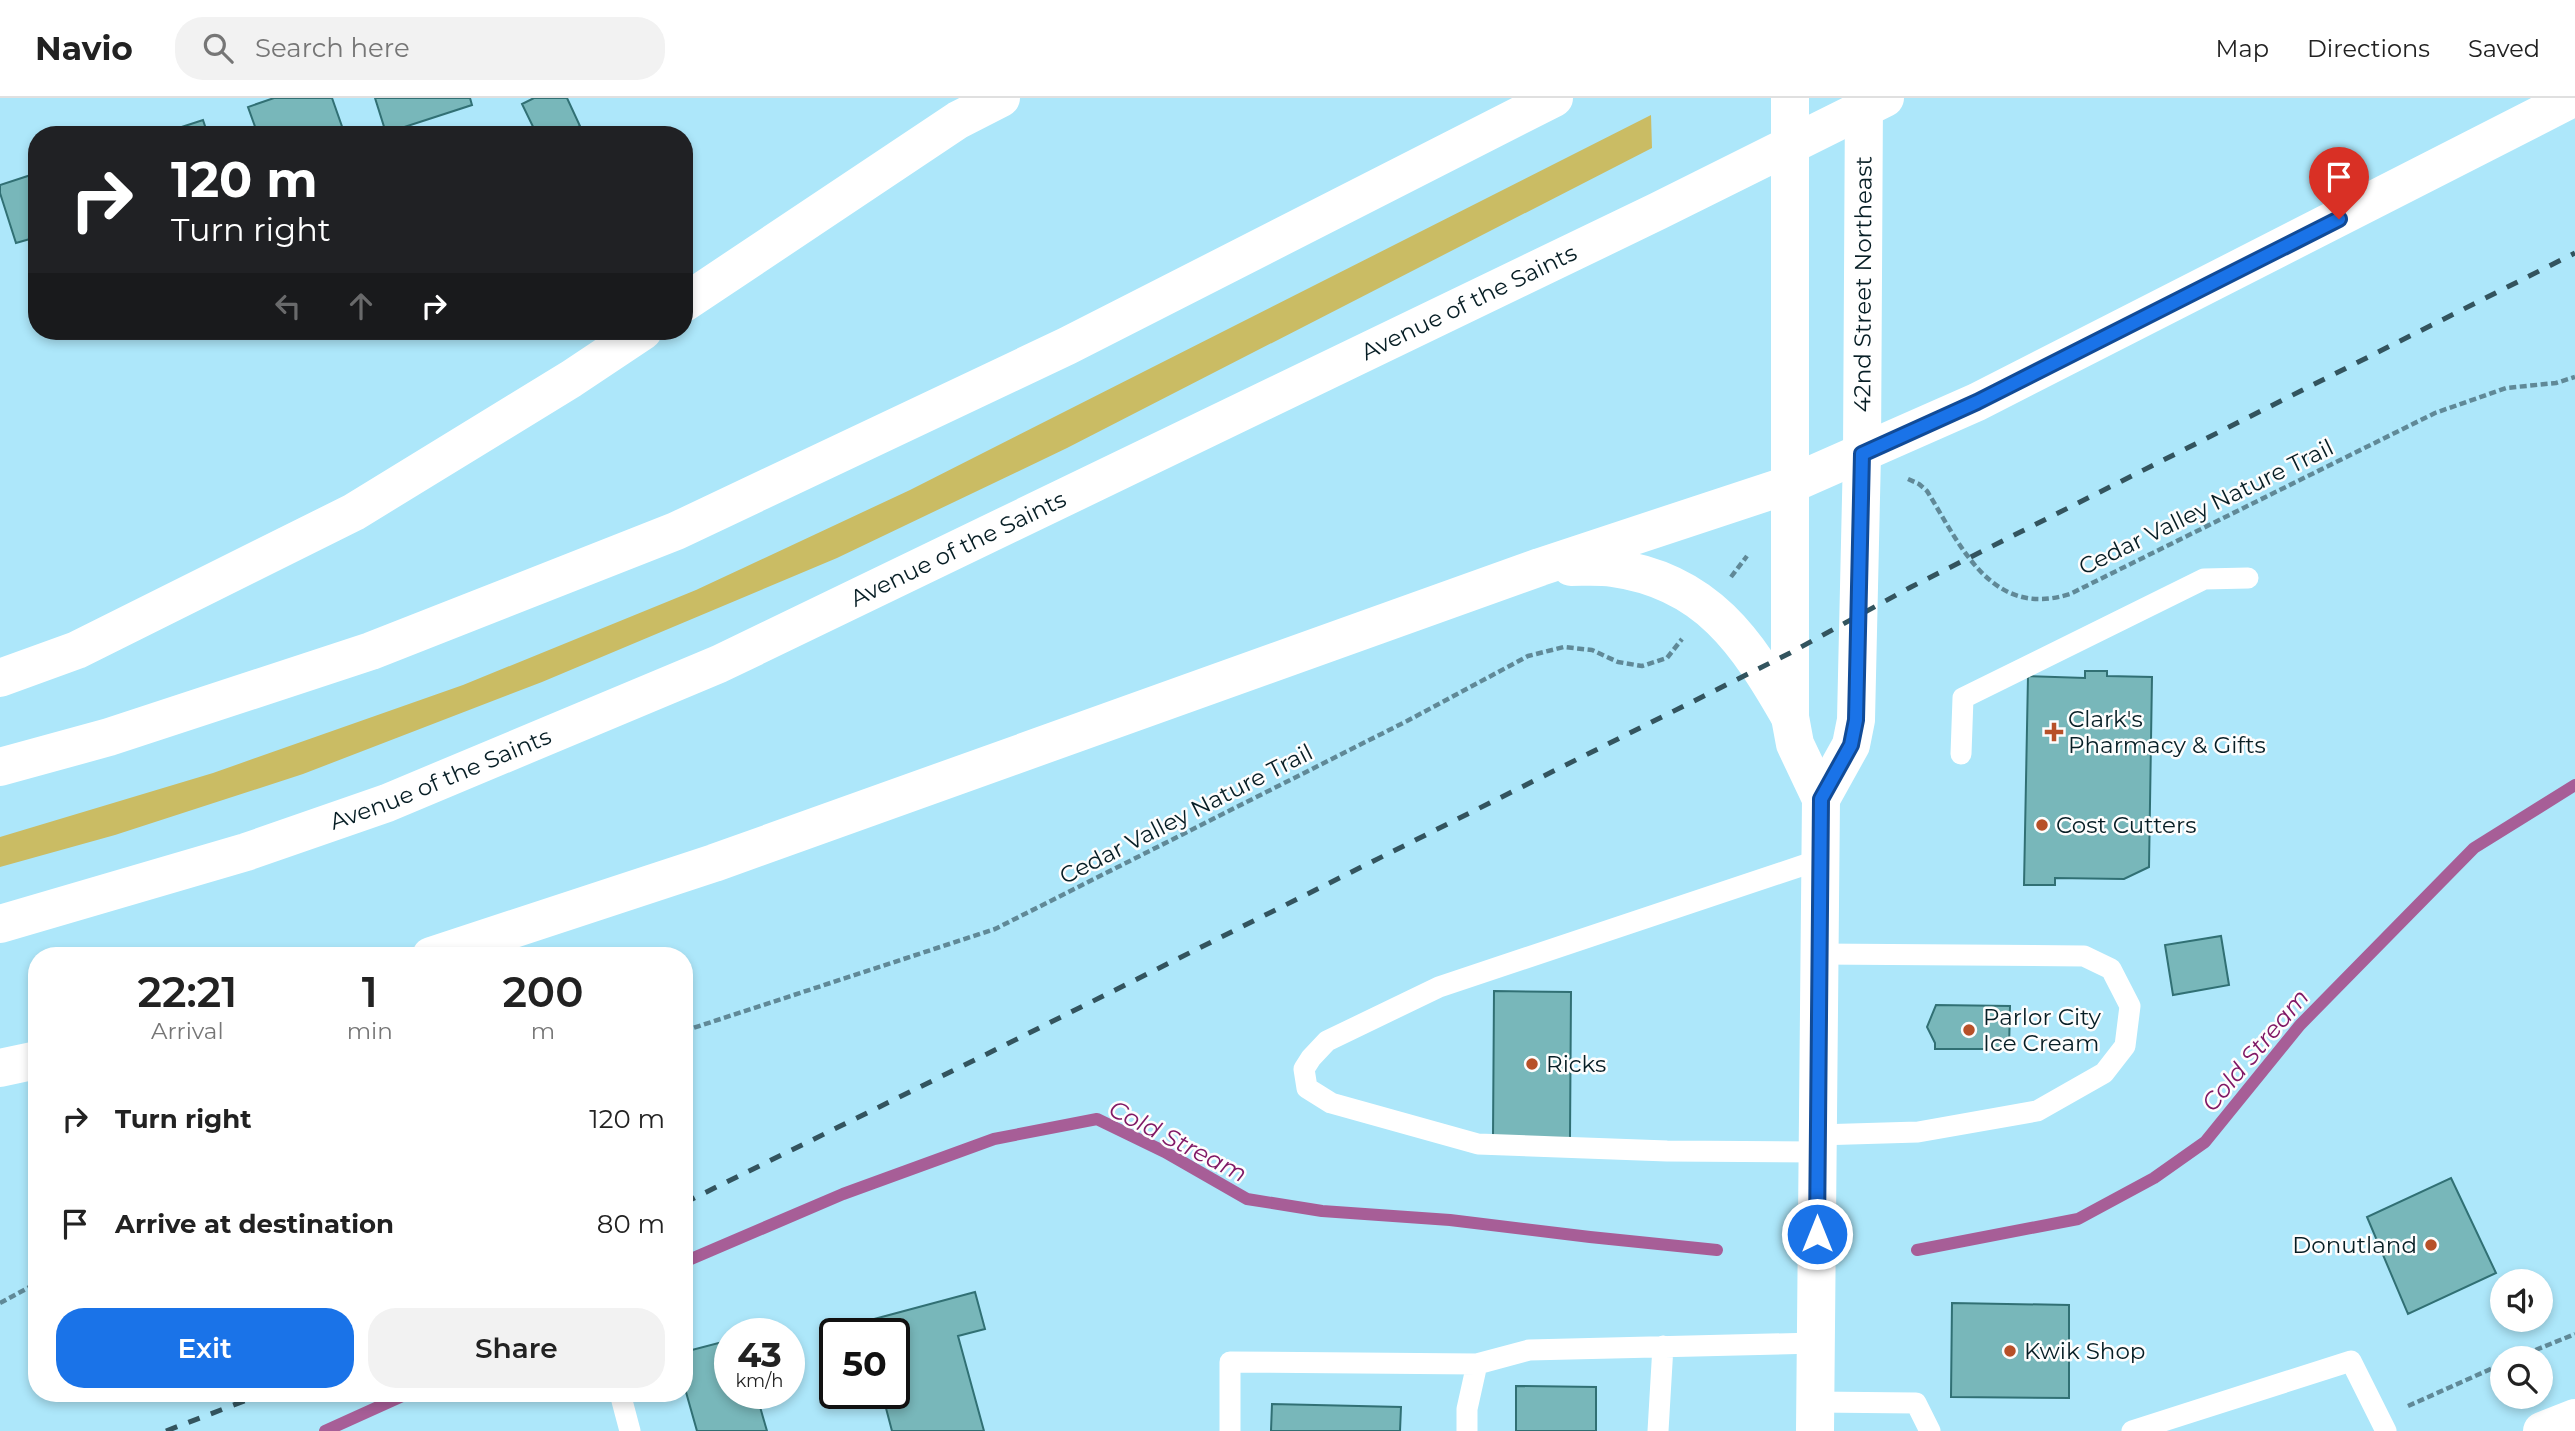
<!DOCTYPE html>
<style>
:root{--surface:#fff;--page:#f2f2f2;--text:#222;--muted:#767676;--line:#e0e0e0;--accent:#1a73e8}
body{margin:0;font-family:Montserrat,sans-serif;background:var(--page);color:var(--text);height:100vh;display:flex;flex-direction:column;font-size:26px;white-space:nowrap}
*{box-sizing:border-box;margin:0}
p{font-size:23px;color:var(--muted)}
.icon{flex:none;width:38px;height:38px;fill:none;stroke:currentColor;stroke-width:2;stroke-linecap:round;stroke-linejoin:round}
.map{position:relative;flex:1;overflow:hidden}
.sheet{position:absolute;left:28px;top:849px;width:665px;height:455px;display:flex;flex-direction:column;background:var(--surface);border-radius:28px;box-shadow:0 4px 10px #0003}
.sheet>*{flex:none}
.hud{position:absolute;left:28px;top:28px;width:665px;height:214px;border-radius:28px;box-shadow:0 4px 10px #0003;background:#202124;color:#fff;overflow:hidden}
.tools{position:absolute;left:2490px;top:1171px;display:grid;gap:14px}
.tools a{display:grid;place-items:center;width:63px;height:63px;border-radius:50%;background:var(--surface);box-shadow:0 4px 10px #0003;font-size:35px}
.speed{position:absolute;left:714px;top:1220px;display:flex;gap:14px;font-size:35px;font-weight:700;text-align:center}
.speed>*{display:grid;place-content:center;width:91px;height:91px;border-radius:50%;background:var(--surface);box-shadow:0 4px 10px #0003;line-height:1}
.speed small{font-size:18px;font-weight:400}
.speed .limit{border:4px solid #111;border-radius:10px;background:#fff;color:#111}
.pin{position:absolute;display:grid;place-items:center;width:60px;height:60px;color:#fff;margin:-72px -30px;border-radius:50% 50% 50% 0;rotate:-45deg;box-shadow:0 0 7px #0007}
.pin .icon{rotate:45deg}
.me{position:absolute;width:77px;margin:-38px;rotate:0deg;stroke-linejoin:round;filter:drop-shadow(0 0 5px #0008)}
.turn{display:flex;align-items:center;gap:24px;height:147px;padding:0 28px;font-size:32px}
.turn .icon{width:91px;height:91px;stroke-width:2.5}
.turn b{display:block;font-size:49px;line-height:60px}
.lanes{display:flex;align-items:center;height:66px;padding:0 28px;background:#0003;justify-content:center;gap:35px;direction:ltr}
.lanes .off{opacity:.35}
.eta{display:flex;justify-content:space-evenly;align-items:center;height:119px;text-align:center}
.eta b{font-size:42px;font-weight:600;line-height:49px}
.cta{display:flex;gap:14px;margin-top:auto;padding:14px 28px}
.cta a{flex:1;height:80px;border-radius:28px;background:var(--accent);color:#fff;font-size:28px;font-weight:600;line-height:80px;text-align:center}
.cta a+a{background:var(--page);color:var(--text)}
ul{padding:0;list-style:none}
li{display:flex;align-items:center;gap:21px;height:105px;padding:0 28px}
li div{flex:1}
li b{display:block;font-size:26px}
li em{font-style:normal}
header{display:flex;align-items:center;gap:42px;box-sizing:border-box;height:98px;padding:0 35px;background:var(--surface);border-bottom:2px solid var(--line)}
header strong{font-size:33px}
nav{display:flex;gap:38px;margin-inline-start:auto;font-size:24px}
.search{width:490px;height:63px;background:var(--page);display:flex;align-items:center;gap:18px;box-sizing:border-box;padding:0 24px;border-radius:28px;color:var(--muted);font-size:26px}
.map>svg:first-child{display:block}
.green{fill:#cabc64}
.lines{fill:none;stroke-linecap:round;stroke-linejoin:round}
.stream{stroke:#a75e97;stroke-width:12}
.building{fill:#78b7ba;stroke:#317074;stroke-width:2}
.path{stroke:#608997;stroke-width:4.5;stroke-dasharray:7 3.5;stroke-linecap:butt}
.service{stroke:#fff;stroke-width:21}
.secondary{stroke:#fff;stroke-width:38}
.motorway{stroke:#fff;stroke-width:38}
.rail{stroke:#33545e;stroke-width:5;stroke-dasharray:12 12;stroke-linecap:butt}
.route-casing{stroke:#114b97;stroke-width:18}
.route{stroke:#1a73e8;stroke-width:12}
.poi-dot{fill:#b75028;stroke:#fdfdfd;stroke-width:2.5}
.labels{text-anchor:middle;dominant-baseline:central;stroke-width:5;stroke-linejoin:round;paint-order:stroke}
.street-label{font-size:23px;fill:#071e25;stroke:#fdfdfd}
.poi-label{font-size:23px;fill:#071e25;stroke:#fdfdfd;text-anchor:start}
.water-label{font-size:24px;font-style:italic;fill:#801966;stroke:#fdfdfd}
</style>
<header>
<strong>Navio</strong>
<div class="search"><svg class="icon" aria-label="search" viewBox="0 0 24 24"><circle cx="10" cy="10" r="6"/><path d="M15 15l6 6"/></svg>Search here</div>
<nav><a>Map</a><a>Directions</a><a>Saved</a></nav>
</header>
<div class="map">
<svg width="2575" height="1333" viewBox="0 0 2575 1333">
<rect width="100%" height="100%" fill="#ade7fa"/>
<path class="green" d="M1651 17 1652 50 1067 350 837 460 542 584 303 676 115 737 0 769V739L213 675 463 587 696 492 910 392Z"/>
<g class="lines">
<path class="stream" d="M1917 1152 2078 1121 2154 1080 2205 1044 2300 927 2474 750 2575 687
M684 1164 843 1096 994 1041 1097 1021 1165 1054 1247 1101 1322 1113 1450 1122 1590 1139 1717 1152
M325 1333 409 1295"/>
</g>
<path class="building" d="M274 0H332L345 37H258L248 9Z
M375 0H470L472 7 386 35Z
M534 0H567L580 28 562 37H537L522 6Z
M203 22 208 37H157Z
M37 75V139L16 145 0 95V87Z
M2085 573H2107V578L2152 579 2149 769 2124 781 2055 780V787H2024L2028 578 2085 580Z
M2221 838 2229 887 2173 897 2165 847Z
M1494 893 1571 894 1570 1040 1493 1039Z
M1936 907 2010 908 2009 951H1935V945L1927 929Z
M2451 1080 2496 1175 2408 1216 2367 1119Z
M975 1194 985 1231 958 1238 984 1333H892L882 1295H894V1236H866L863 1224Z
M1952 1205 2069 1207V1300L1951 1299Z
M730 1242V1295H756L767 1333H697L684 1287V1254Z
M1516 1288 1596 1289V1333H1516Z
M1272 1306 1401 1309 1400 1333H1271Z"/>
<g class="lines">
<path class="path" d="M1908 381 1919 386 1927 393C1961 448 1991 521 2070 496L2435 315 2506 290 2556 285 2575 279
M1731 479 1747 458
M684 933 995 831 1407 623 1528 558 1564 549 1592 552 1618 564 1642 568 1667 560 1682 541
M0 1205 37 1185
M2516 1260 2575 1236
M2408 1308 2502 1266"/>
<path class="service" d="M1961 656 1963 600 2204 481 2248 480
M1817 1037 1918 1034 2037 1013 2104 975 2125 948 2130 908 2111 871 2084 858 1818 856
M1818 1054 1667 1053 1478 1046 1331 1005 1307 990 1304 971 1311 960 1327 943 1439 889 1819 762
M621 1299 630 1333
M1815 1304 1916 1305 1930 1333
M1230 1333V1264L1477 1266
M1467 1333V1311L1477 1266 1529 1252 1816 1245
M1658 1333 1663 1248
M2132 1333 2351 1263 2386 1333"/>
<g class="secondary">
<path d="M1790 0V619L1795 646 1821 701 1815 1333"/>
<path id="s1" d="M1821 701 1851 647 1856 622 1862 356 1864 0"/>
<path d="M2542 1333 2575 1320"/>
</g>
<g class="motorway">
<path d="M684 205 958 22 1001 0"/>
<path d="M1571 469C1585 469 1600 468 1613 470 1707 483 1747 544 1790 619"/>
<path d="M0 580 77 552 354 414 571 281 643 233"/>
<path d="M0 669 109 639 371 553 676 433 1067 248 1554 0"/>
<path id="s2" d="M0 826 246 754 387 705 719 566 1658 113 1885 0"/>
<path d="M431 858 714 765 1540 469 1791 386 1977 304 2573 0"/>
<path d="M0 970 37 962"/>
</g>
<path class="rail" d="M684 1105 999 950 1790 555 1911 489 2575 155
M166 1333 265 1295"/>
</g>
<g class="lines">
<g class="route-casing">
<path id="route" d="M1817 1136 1821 701 1851 647 1856 622 1862 356 1977 304 2339 121"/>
</g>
<use href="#route" class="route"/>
</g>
<g class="poi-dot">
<path d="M2050.5 623.5h7v7h7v7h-7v7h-7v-7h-7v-7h7z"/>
<circle cx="2042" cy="727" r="7"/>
<circle cx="1969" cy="932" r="7"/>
<circle cx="1532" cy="966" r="7"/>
<circle cx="2431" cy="1147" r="7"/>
<circle cx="2010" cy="1253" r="7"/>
</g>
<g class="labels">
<g class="street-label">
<text stroke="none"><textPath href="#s1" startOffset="523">42nd Street Northeast</textPath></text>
<text stroke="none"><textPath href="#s2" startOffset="1598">Avenue of the Saints</textPath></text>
<text transform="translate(2206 409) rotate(-26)">Cedar Valley Nature Trail</text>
<text stroke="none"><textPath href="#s2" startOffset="1031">Avenue of the Saints</textPath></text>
<text stroke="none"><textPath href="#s2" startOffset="464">Avenue of the Saints</textPath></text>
<text transform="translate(1186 716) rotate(-27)">Cedar Valley Nature Trail</text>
</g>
<g class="poi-label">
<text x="2068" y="621">Clark's<tspan x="2068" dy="26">Pharmacy &amp; Gifts</tspan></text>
<text x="2056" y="727">Cost Cutters</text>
<text x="1983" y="919">Parlor City<tspan x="1983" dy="26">Ice Cream</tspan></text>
<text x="1546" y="966">Ricks</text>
<text x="2417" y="1147" text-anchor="end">Donutland</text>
<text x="2024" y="1253">Kwik Shop</text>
</g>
<g class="water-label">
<text transform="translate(2255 952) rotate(-50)">Cold Stream</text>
<text transform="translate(1178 1043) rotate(27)">Cold Stream</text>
</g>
</g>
</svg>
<div class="tools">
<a><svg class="icon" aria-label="sound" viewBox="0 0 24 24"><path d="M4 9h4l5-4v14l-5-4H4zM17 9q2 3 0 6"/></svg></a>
<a><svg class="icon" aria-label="search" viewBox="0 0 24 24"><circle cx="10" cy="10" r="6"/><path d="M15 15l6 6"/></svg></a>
</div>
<div class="speed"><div>43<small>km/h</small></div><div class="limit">50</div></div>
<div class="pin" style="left:2339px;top:121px;background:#d93025"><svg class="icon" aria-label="arrive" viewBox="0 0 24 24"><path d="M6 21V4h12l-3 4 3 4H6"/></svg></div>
<svg class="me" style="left:1817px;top:1136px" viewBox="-20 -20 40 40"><circle r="17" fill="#1a73e8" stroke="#fff" stroke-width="3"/><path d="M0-11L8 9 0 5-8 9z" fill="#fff"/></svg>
<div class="hud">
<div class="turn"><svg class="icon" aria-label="right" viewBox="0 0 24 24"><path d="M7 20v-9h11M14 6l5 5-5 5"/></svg><div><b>120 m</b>Turn right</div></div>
<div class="lanes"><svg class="icon off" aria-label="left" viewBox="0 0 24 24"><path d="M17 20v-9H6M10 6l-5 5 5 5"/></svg><svg class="icon off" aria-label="ahead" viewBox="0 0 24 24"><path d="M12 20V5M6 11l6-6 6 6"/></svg><svg class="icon" aria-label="right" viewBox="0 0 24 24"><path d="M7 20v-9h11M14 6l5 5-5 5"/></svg></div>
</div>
<section class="sheet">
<div class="eta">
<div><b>22:21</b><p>Arrival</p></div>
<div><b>1</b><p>min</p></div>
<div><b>200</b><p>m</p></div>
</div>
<ul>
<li><svg class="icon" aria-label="right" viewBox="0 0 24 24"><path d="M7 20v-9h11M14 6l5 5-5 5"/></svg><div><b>Turn right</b></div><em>120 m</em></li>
<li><svg class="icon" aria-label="arrive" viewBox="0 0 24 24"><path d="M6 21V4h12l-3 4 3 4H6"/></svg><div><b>Arrive at destination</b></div><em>80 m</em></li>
</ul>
<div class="cta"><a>Exit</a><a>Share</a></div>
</section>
</div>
